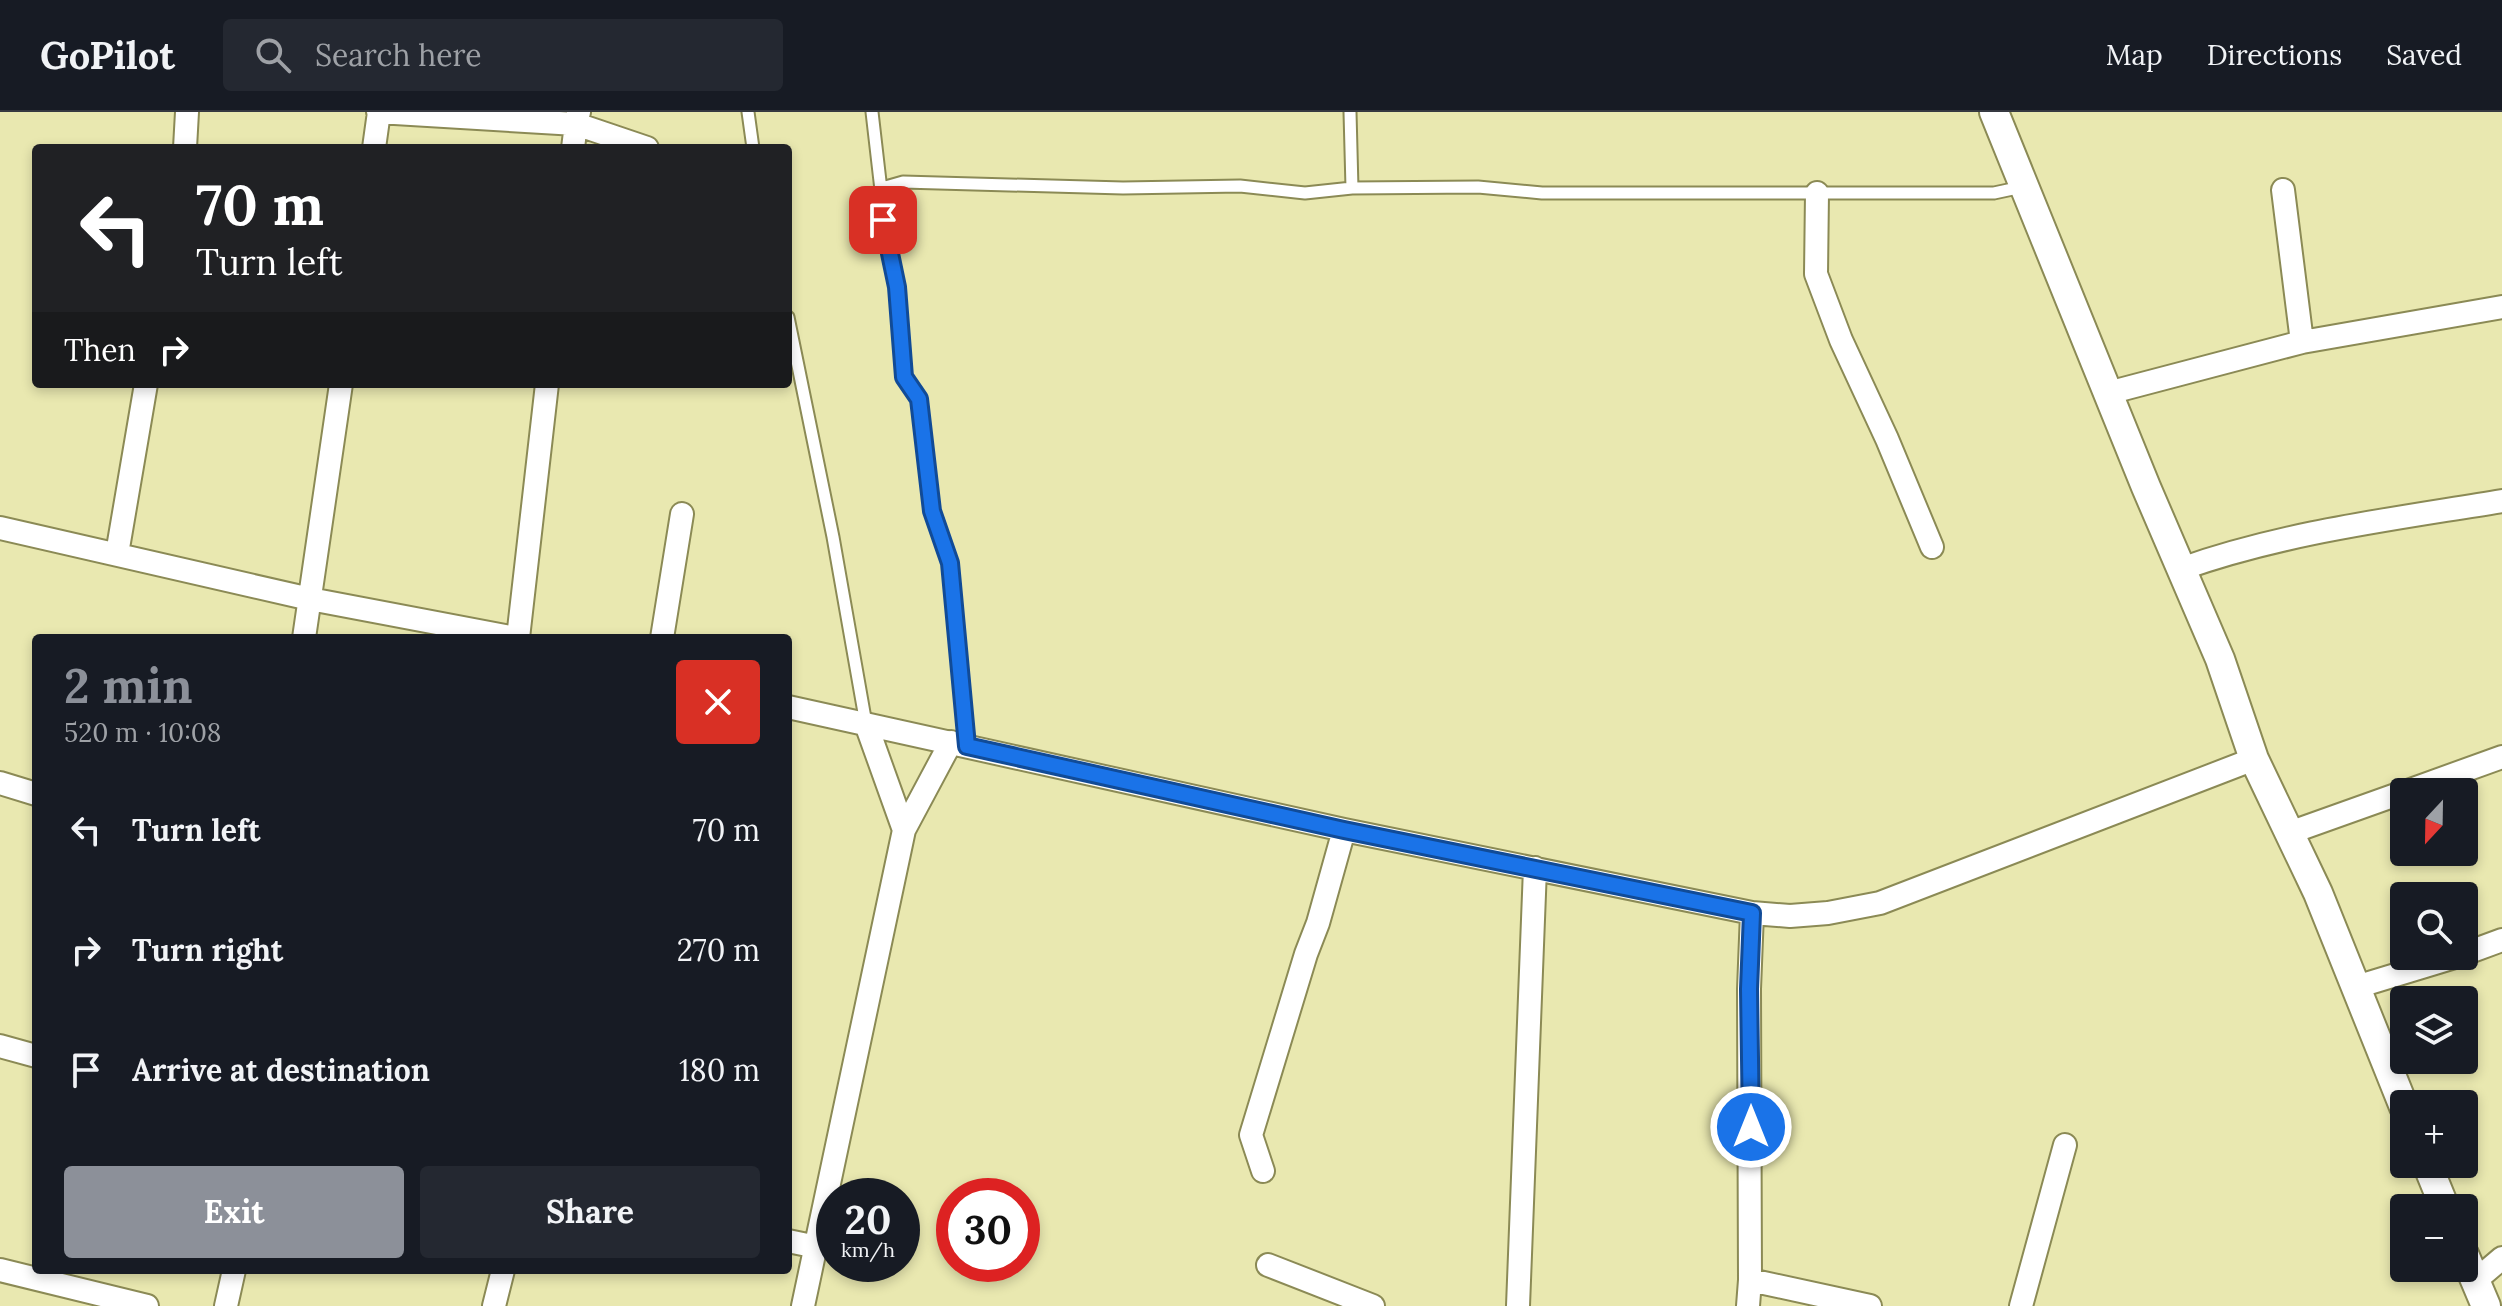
<!DOCTYPE html>
<meta charset="utf-8">
<style>
:root{--surface:#171b24;--page:#242831;--text:#f1f3f6;--muted:#9ea1a6;--line:#363941;--accent:#8c9099}
body{margin:0;font-family:Lora,serif;background:var(--page);color:var(--text);height:100vh;display:flex;flex-direction:column;font-size:30px;white-space:nowrap}
*{box-sizing:border-box;margin:0}
p{font-size:26px;color:var(--muted)}
.icon{flex:none;width:44px;height:44px;fill:none;stroke:currentColor;stroke-width:2;stroke-linecap:round;stroke-linejoin:round}
.map{position:relative;flex:1;overflow:hidden}
.side{position:absolute;left:32px;top:522px;width:760px;height:640px;display:flex;flex-direction:column;background:var(--surface);border-radius:8px;box-shadow:0 4px 12px #0003}
.side>*{flex:none}
.banner{position:absolute;left:32px;top:32px;width:760px;height:244px;border-radius:8px;box-shadow:0 4px 12px #0003;background:#202124;color:#fff;overflow:hidden}
.needle{width:52px;rotate:202deg}
.controls{position:absolute;left:2390px;top:666px;display:grid;gap:16px}
.controls a{display:grid;place-items:center;width:88px;height:88px;border-radius:8px;background:var(--surface);box-shadow:0 4px 12px #0003;font-size:40px}
.speed{position:absolute;left:816px;top:1066px;display:flex;gap:16px;font-size:40px;font-weight:700;text-align:center}
.speed>*{display:grid;place-content:center;width:104px;height:104px;border-radius:50%;background:var(--surface);box-shadow:0 4px 12px #0003;line-height:1}
.speed small{font-size:20px;font-weight:400}
.speed .limit{border:12px solid #d22;background:#fff;color:#111}
.pin{position:absolute;display:grid;place-items:center;width:68px;height:68px;color:#fff;margin:-34px;border-radius:16px;box-shadow:0 4px 12px #0006}
.me{position:absolute;width:88px;margin:-44px;rotate:0deg;stroke-linejoin:round;filter:drop-shadow(0 0 6px #0008)}
.turn{display:flex;align-items:center;gap:28px;height:168px;padding:0 32px;font-size:36px}
.turn .icon{width:104px;height:104px;stroke-width:2.5}
.turn b{display:block;font-size:56px;line-height:68px}
.then{display:flex;align-items:center;height:76px;padding:0 32px;background:#0003;gap:16px;font-size:30px}
.round{display:grid;place-items:center;flex:none;width:84px;height:84px;border-radius:8px;background:var(--page)}
.head{display:flex;align-items:center;justify-content:space-between;height:136px;padding:0 32px}
h1{font-size:48px;font-weight:700;line-height:60px;color:var(--accent)}
.cta{display:flex;gap:16px;margin-top:auto;padding:16px 32px}
.cta a{flex:1;height:92px;border-radius:8px;background:var(--accent);color:#fff;font-size:32px;font-weight:700;line-height:92px;text-align:center}
.cta a+a{background:var(--page);color:var(--text)}
ul{padding:0;list-style:none}
li{display:flex;align-items:center;gap:24px;height:120px;padding:0 32px}
li div{flex:1}
li b{display:block;font-size:30px}
li em{font-style:normal}
header{display:flex;align-items:center;gap:48px;box-sizing:border-box;height:112px;padding:0 40px;background:var(--surface);border-bottom:2px solid var(--line)}
header strong{font-size:38px}
nav{display:flex;gap:44px;margin-inline-start:auto;font-size:28px}
.search{width:560px;height:72px;background:var(--page);display:flex;align-items:center;gap:20px;box-sizing:border-box;padding:0 28px;border-radius:8px;color:var(--muted);font-size:30px}
.map>svg:first-child{display:block}
.lines{fill:none;stroke-linecap:round;stroke-linejoin:round}
.service-casing{stroke:#8b8a55;stroke-width:15}
.minor-casing{stroke:#8b8a55;stroke-width:26}
.tertiary-casing{stroke:#8b8a55;stroke-width:32}
.service{stroke:#fff;stroke-width:11}
.minor{stroke:#fff;stroke-width:22}
.tertiary{stroke:#fff;stroke-width:28}
.route-casing{stroke:#114b97;stroke-width:20}
.route{stroke:#1a73e8;stroke-width:14}
</style>
<header>
<strong>GoPilot</strong>
<div class="search"><svg class="icon" aria-label="search" viewBox="0 0 24 24"><circle cx="10" cy="10" r="6"/><path d="M15 15l6 6"/></svg>Search here</div>
<nav><a>Map</a><a>Directions</a><a>Saved</a></nav>
</header>
<div class="map">
<svg width="2502" height="1194" viewBox="0 0 2502 1194">
<rect width="100%" height="100%" fill="#e9e8b0"/>
<g class="lines">
<g class="service-casing">
<path id="service" d="M748 0 753 36
M872 0 881 78
M1350 0 1352 76 1478 75 1542 81H1994L2022 75
M788 205 833 425 866 612
M967 634 950 451 932 399 919 287 904 265 897 175 883 108 880 79 882 76 903 70 1123 76 1240 74 1305 81 1352 76"/>
</g>
<g class="minor-casing">
<path id="minor" d="M378 0 576 12 579 0
M185 36 187 0
M374 36 379 0
M573 36 576 12 647 36
M2283 78 2302 230
M1817 81 1816 162 1841 228 1887 327 1932 435
M2108 281 2302 230 2502 195
M0 416 310 487 516 526
M117 442 146 272
M2181 457C2285 420 2394 407 2502 389
M304 526 341 272
M518 526 547 272
M662 526 682 402
M788 595 1344 718 1752 801 1790 804 1828 801 1880 791 2254 647
M866 612 904 718
M0 671 36 682
M2405 680 2502 645
M2289 721 2404 680
M2464 842 2502 828
M2356 875 2458 844
M0 934 36 944
M1263 1059 1251 1023 1306 842 1318 811 1344 718
M788 1129 817 1135
M1268 1153 1373 1194
M0 1158 147 1194
M1750 1168 1870 1194
M2475 1169 2502 1146
M226 1194 234 1158
M494 1194 503 1158
M803 1194 904 718 951 630
M1518 1194 1535 756
M1748 1194 1750 1168 1749 877 1752 801
M2021 1194 2065 1033"/>
</g>
<g class="tertiary-casing">
<path id="tertiary" d="M1994 0 2146 375 2220 547 2254 647 2318 781 2404 995
M2427 1052 2445 1096
M2464 1142 2486 1194"/>
</g>
<use href="#service" class="service"/>
<use href="#minor" class="minor"/>
<use href="#tertiary" class="tertiary"/>
</g>
<g class="lines">
<g class="route-casing">
<path id="route" d="M883 108 897 175 904 265 919 287 932 399 950 451 967 634 1344 718 1752 801 1749 877 1751 1015"/>
</g>
<use href="#route" class="route"/>
</g>
</svg>
<div class="controls">
<a><svg class="needle" viewBox="-14 -14 28 28"><path d="M0-13l5 13h-10z" fill="#e53935"/><path d="M0 13l5-13h-10z" fill="#9ea1a6"/></svg></a>
<a><svg class="icon" aria-label="search" viewBox="0 0 24 24"><circle cx="10" cy="10" r="6"/><path d="M15 15l6 6"/></svg></a>
<a><svg class="icon" aria-label="layers" viewBox="0 0 24 24"><path d="M12 4l9 5-9 5-9-5zM3 14l9 5 9-5"/></svg></a>
<a>+</a>
<a>−</a>
</div>
<div class="speed"><div>20<small>km/h</small></div><div class="limit">30</div></div>
<div class="pin" style="left:883px;top:108px;background:#d93025"><svg class="icon" aria-label="arrive" viewBox="0 0 24 24"><path d="M6 21V4h12l-3 4 3 4H6"/></svg></div>
<svg class="me" style="left:1751px;top:1015px" viewBox="-20 -20 40 40"><circle r="17" fill="#1a73e8" stroke="#fff" stroke-width="3"/><path d="M0-11L8 9 0 5-8 9z" fill="#fff"/></svg>
<div class="banner">
<div class="turn"><svg class="icon" aria-label="left" viewBox="0 0 24 24"><path d="M17 20v-9H6M10 6l-5 5 5 5"/></svg><div><b>70 m</b>Turn left</div></div>
<div class="then">Then<svg class="icon" aria-label="right" viewBox="0 0 24 24"><path d="M7 20v-9h11M14 6l5 5-5 5"/></svg></div>
</div>
<section class="side">
<div class="head"><div><h1>2 min</h1><p>520 m · 10:08</p></div><a class="round" style="background:#d93025;color:#fff"><svg class="icon" aria-label="close" viewBox="0 0 24 24"><path d="M6 6l12 12M18 6L6 18"/></svg></a></div>
<ul>
<li><svg class="icon" aria-label="left" viewBox="0 0 24 24"><path d="M17 20v-9H6M10 6l-5 5 5 5"/></svg><div><b>Turn left</b></div><em>70 m</em></li>
<li><svg class="icon" aria-label="right" viewBox="0 0 24 24"><path d="M7 20v-9h11M14 6l5 5-5 5"/></svg><div><b>Turn right</b></div><em>270 m</em></li>
<li><svg class="icon" aria-label="arrive" viewBox="0 0 24 24"><path d="M6 21V4h12l-3 4 3 4H6"/></svg><div><b>Arrive at destination</b></div><em>180 m</em></li>
</ul>
<div class="cta"><a>Exit</a><a>Share</a></div>
</section>
</div>
